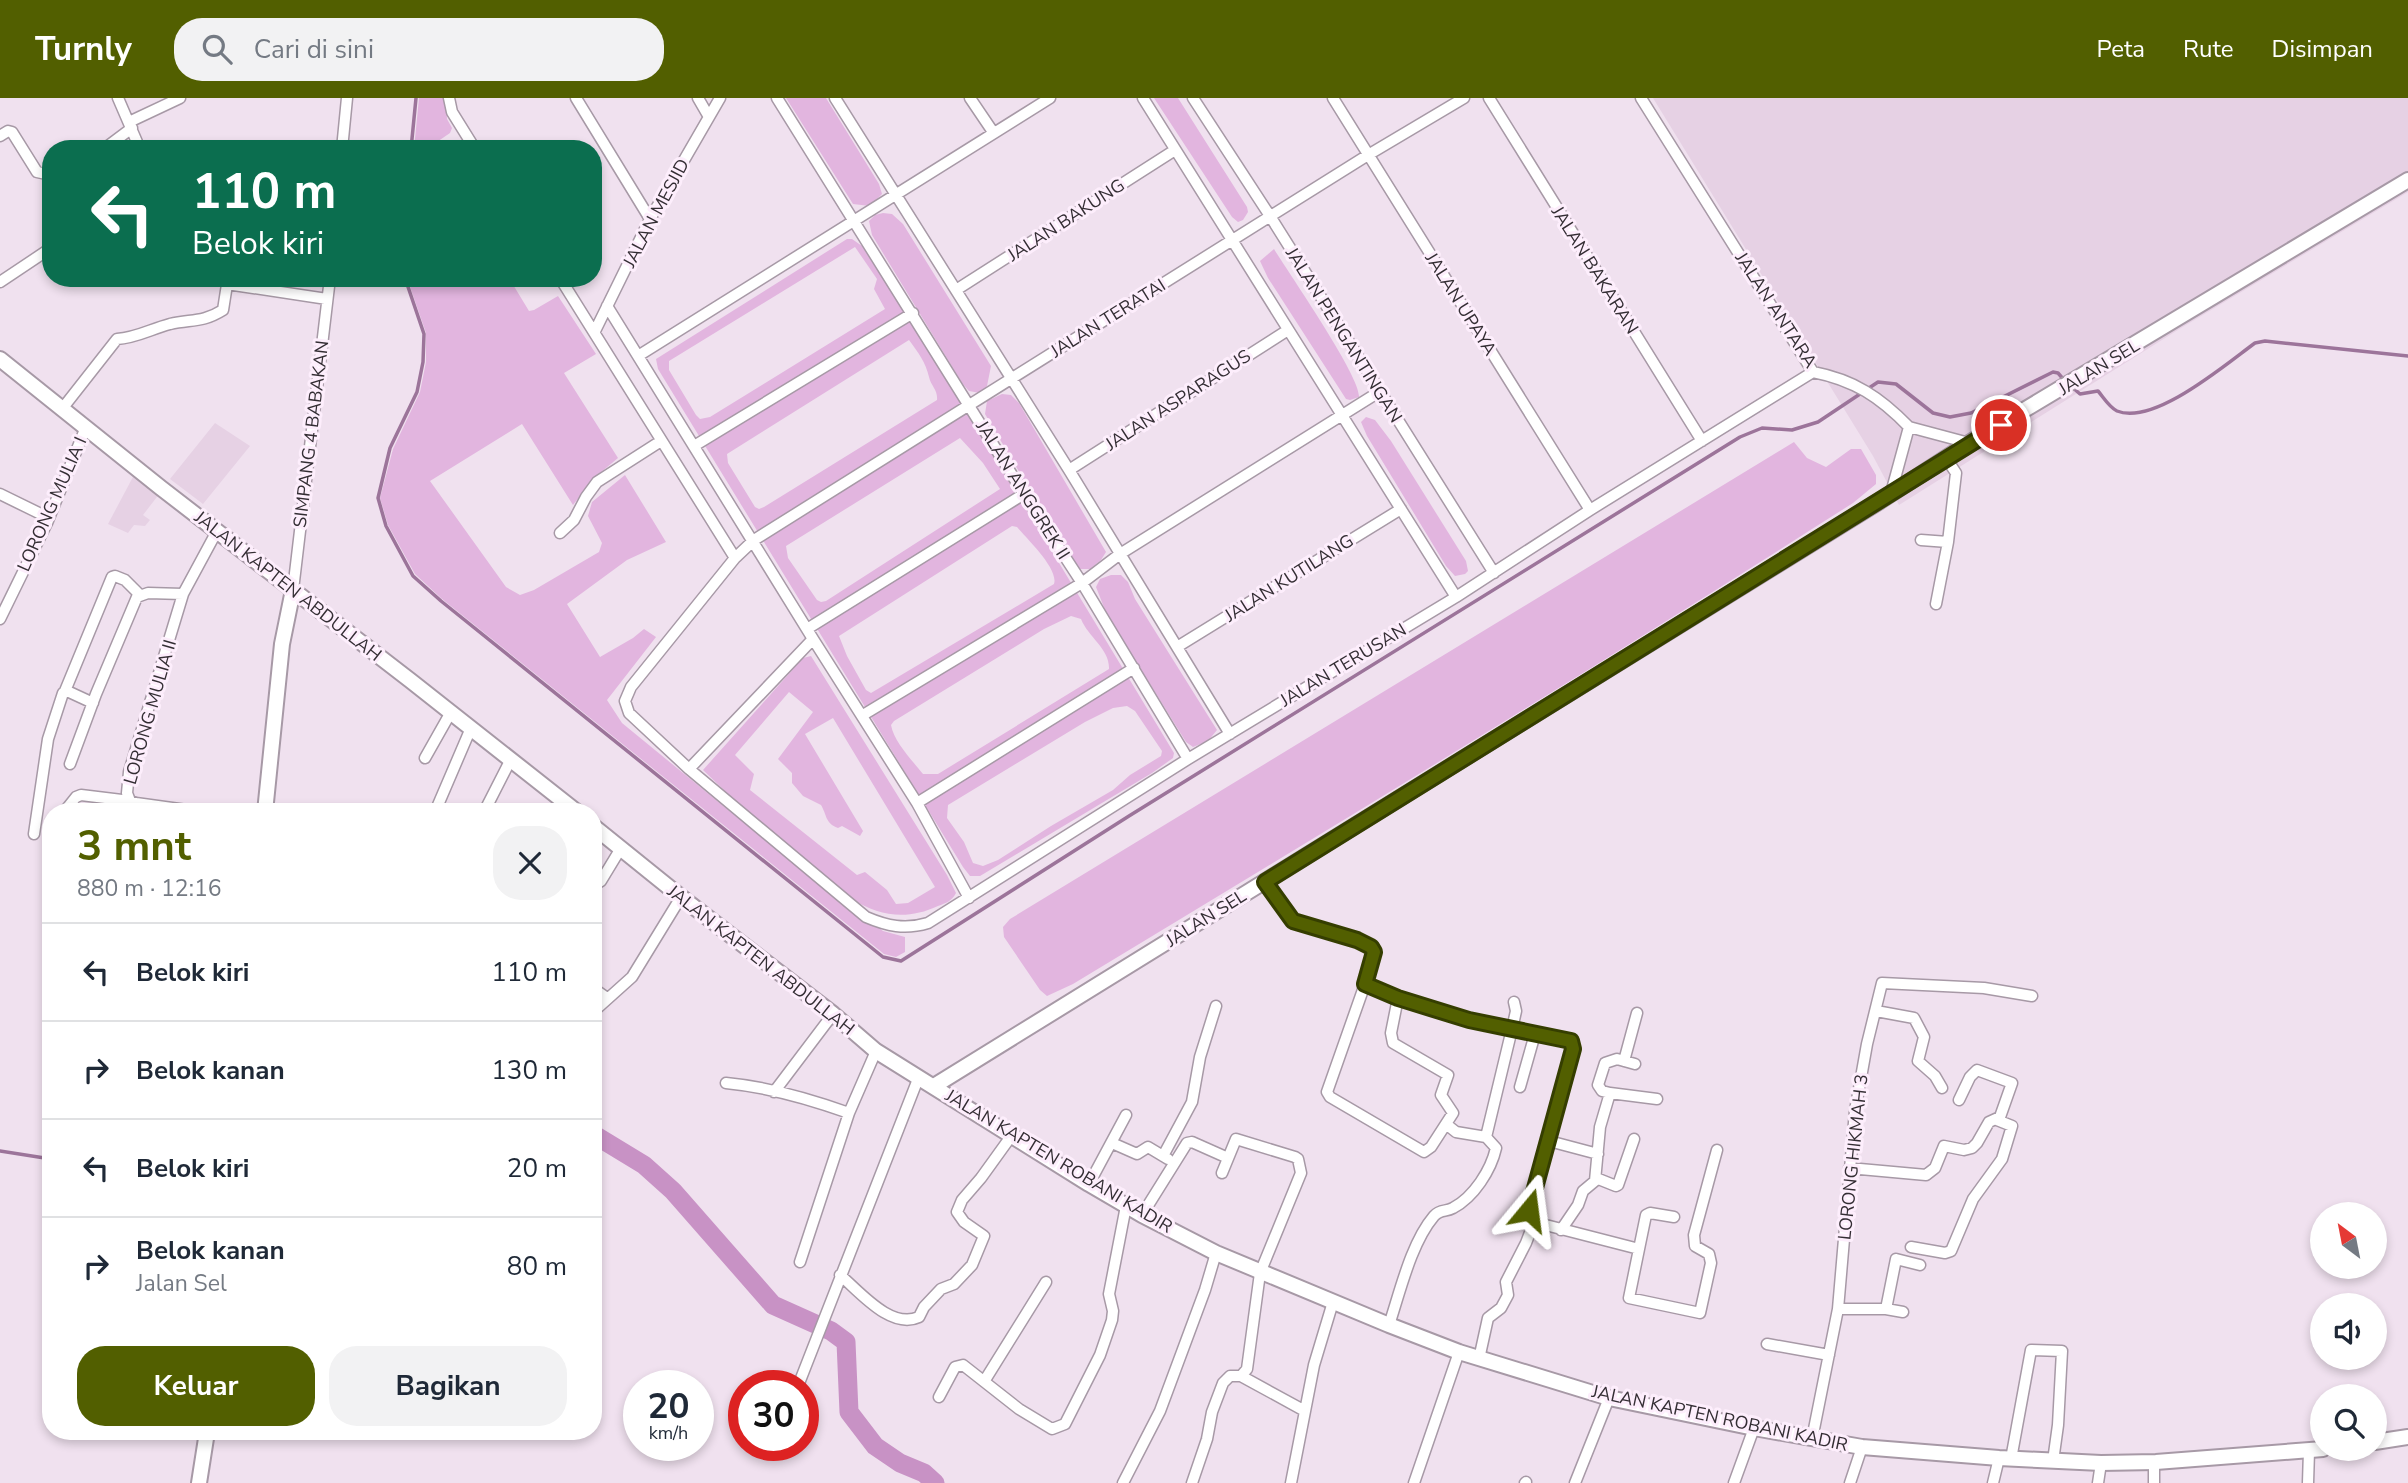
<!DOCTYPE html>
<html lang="id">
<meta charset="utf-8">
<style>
:root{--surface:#fff;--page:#f2f2f3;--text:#1f2937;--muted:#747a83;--line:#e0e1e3;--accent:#525f00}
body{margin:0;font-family:"Nunito Sans",sans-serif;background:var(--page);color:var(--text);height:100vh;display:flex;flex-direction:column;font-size:26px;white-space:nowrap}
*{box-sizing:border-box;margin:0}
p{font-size:23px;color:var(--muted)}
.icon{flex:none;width:38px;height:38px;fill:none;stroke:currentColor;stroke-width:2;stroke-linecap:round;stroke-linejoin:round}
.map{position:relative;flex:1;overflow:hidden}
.sheet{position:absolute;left:42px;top:705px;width:560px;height:637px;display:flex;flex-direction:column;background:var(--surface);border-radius:28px;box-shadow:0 4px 10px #0003}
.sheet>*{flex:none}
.guide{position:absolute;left:42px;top:42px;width:560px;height:147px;border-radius:28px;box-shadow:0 4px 10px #0003;background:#0b6e4f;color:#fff;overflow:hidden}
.needle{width:46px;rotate:328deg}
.tools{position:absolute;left:2310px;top:1104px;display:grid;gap:14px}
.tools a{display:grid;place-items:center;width:77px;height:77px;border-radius:50%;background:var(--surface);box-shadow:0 4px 10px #0003;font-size:35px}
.speed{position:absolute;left:623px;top:1272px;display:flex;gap:14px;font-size:35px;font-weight:700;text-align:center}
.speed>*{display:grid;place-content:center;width:91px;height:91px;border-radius:50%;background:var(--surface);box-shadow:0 4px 10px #0003;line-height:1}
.speed small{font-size:18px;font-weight:400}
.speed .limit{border:10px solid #d22;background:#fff;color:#111}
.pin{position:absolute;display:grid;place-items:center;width:60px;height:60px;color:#fff;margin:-30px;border:4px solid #fff;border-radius:50%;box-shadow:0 2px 7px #0007}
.me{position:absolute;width:77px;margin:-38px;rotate:16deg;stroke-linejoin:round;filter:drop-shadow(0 0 5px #0008)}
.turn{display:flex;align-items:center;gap:24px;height:147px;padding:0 35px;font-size:32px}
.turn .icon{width:91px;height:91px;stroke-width:2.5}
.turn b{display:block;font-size:49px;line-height:60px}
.round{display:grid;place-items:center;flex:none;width:74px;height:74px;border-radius:28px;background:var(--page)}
.head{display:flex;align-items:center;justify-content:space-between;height:119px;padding:0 35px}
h1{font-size:42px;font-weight:700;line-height:52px;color:var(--accent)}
.button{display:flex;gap:14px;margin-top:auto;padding:14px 35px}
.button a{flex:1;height:80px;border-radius:28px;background:var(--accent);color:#fff;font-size:28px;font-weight:700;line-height:80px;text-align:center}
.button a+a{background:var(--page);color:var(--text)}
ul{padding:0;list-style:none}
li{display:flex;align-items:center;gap:21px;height:98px;padding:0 35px;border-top:2px solid var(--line)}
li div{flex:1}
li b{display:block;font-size:26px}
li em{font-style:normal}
header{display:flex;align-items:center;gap:42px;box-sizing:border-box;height:98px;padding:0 35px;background:var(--accent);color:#fff}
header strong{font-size:33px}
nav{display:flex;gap:38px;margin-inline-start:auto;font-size:24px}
.search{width:490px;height:63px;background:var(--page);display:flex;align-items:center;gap:18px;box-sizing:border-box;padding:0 24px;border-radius:28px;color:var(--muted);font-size:26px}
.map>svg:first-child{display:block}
.built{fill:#e6d1e4}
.green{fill:#e2b5df;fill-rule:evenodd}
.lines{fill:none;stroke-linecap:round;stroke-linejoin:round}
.stream{stroke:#9c749a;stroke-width:3.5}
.river{stroke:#c892c5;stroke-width:19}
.street-casing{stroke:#a799a6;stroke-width:13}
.secondary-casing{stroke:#a799a6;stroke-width:18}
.street{stroke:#fff;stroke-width:10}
.secondary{stroke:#fff;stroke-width:14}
.route-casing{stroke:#353e00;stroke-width:18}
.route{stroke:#525f00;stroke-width:12}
.labels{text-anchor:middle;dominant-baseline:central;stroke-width:6;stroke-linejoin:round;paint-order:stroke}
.street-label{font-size:18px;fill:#342e34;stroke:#fdeefc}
</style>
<header>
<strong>Turnly</strong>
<div class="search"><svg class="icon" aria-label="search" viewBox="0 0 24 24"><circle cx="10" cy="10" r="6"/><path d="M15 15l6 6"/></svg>Cari di sini</div>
<nav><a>Peta</a><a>Rute</a><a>Disimpan</a></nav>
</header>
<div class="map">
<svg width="2408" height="1385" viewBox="0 0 2408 1385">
<rect width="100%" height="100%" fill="#f0e1ef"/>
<path class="built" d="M1653 0H2408V94L2181 230 1899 407 1873 358Z
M215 325 250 348 203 406 170 381Z
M134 377 160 395 143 417 150 422 145 428 134 427 128 435 108 426Z"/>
<path class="green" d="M419 0H446L447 21 452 30 450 35 431 48 432 51H414Z
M786 0H826L879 86 882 96 870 108 853 106Z
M1154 0H1178L1247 109 1248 114 1243 122 1238 124 1232 119Z
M883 115 892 116 903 126 991 268 987 288 980 295 969 293 962 285 872 137 869 123 875 117Z
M847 141H852L862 148 958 298 1174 655 1173 660 1152 675 980 778H970L963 769 658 271 656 261ZM855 149 877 181 874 191 885 211 710 319 700 321 696 317 669 272V263ZM909 242C918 254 926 265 929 279 931 288 938 292 937 302L764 409 759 411 755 409 728 365 727 356ZM960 340 983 365 1000 391 826 503 821 504 817 502 788 460 786 448ZM1012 428 1017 429C1027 441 1059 471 1054 486L871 595 866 592 847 558 839 538ZM1071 518 1081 521C1088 539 1110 551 1109 571L938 676H923C912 662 894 644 891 627L894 623 1044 531ZM1127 608 1135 613 1162 653 1161 658 1130 677 1113 692 1051 728 998 762 983 768 973 765 964 744 947 720 948 707 1085 624 1113 610Z
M1274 151C1288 174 1361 279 1359 299L1350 302 1346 301 1268 180 1260 163Z
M407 180H509L529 213 534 212 558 198 596 256 564 275 618 360 594 380 573 407 522 326 430 383 506 489 520 497 534 492 599 454 602 445 588 418 592 404 625 377 666 444 627 462 567 506 600 559 633 540 644 531 656 539 607 602 622 625 771 747 883 833 905 839V854L896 859 884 856 442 501 415 476 388 427 380 400 393 351 420 294 426 264V235Z
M1002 296 1011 297 1019 305 1106 454 1101 462 1090 471H1080L1054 433 985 316 987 303Z
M1366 319 1375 322 1391 343 1466 463 1468 473 1465 476 1455 478 1446 468 1367 338 1361 324Z
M1794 344 1807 360 1826 369 1851 351H1861L1876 377V386L1853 405C1596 569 1335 728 1073 886L1047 898 1040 892 1004 839 1003 829 1010 821Z
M1111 477H1121L1128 484 1135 501 1217 632 1208 643 1193 649 1186 644 1107 517 1096 489 1100 481Z
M811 558 947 777 956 795C952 803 946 805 938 808 908 822 880 819 852 801L728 696 703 672 803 560ZM789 594 813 614 778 661 792 675V685L803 698 821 707C827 717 825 725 838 730L842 728 860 738 863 733 805 636 833 620 935 789 908 805 896 806 887 792 865 774 857 777 750 692 754 676 735 657Z"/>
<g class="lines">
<path class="stream" d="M411 51 416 0
M405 180 424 236 423 264 417 294 390 350 378 400 386 428 413 478 441 503 883 859 901 863 1129 718 1740 339 1762 330 1792 332 1818 324 1878 284 1896 286 1933 315 1950 319 1971 315 2053 274 2058 275 2064 282
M2072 289 2080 296 2098 293C2104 300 2109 309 2117 313 2154 328 2226 266 2255 245L2265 243 2408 258
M0 1053 51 1061"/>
<path class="river" d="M593 1036 644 1067 673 1093 773 1207 831 1233 846 1244 849 1314 875 1348 900 1365 924 1375 935 1385"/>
<g class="street-casing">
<path id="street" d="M118 0 140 51
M449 0 452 14 475 51
M576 0 650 121
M698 0 709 19
M777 0 1024 396 1082 485 1188 661
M835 0 1069 372 1230 636
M970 0 993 34
M1143 0 1456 499
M1193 0 1270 118 1494 475
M1333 0 1590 412
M1464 0 1368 57 754 442 735 460 631 589 625 603 629 615 689 671 866 819C887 828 905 832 928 825L1188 661 1456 499 1590 412 1813 274
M1489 0 1702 343
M1641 0 1813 274C1854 282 1880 299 1909 329L1891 395
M129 24 180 0
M0 38 8 33 12 34 37 74 51 77
M104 51 132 30
M342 51 347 0
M560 180 735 460
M0 184 51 150
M227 186 327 201
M956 192 1175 52
M607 208 813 541 689 671
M595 233 650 121 720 0
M638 258 1050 0
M62 311 117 241C136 240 151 231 170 226 192 221 202 225 223 212L228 180
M1909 329 1969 345
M694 348 913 215
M1069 372 1288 232
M0 396 49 420
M560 435 574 422 586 399 597 384 661 343
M1921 442 1948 444
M293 492 330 180
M183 496 129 674 127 695 130 703 136 705 201 714
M1936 506 1948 444 1956 375 1946 360
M0 521 47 425 86 329
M807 531 1024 396
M813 541 917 705 969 800
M1177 549 1401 411
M65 593 112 479 115 478 125 482 140 497
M863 617 1082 485 1120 456 1379 294
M425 660 451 614
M70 666 96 596 137 499 148 495 183 496 217 433
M917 705 1134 570
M64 714 76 699 81 697 130 703
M435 714 471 630
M484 714 511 661
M34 736 48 641 63 595 67 593 93 605
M1265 784 1293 823 1357 842 1373 852 1365 886 1327 994 1330 999 1424 1054 1431 1049 1453 1015 1441 997 1448 977 1393 945 1391 935 1398 900
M593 788 601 783 621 750
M1365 886C1431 912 1497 931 1568 941L1573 948 1529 1112V1118L1534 1124 1526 1145 1506 1184 1508 1197 1501 1210 1488 1220 1479 1261
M593 890 607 900
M1876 913 1914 920 1924 939 1918 963 1935 978 1942 990
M593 914 632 879 681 799
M1624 963 1637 915
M726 985C768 989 810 1001 849 1015
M1520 989 1535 936
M774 994 833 916
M1610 995 1602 993 1598 987 1605 965 1617 961 1635 966
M1446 1026 1456 1034 1486 1039
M1549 1043 1598 1056
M1112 1045 1137 1056 1148 1049 1168 1061
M1163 1058 1192 1004 1200 959 1216 908
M1849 1070 1926 1077 1935 1070 1944 1048 1964 1052 1972 1050 1977 1045 1989 1024 2000 1019 2012 985 1977 972 1970 979 1959 1002
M1596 1080 1616 1088 1618 1087 1634 1041
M1089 1086 1126 1017
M1142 1117 1187 1045 1192 1044 1228 1060
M1534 1124 1639 1151 1646 1117 1650 1115 1674 1119
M1561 1132 1578 1107 1583 1093 1595 1083 1600 1029 1610 995 1657 1001
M1911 1149 1945 1155 1951 1153 1973 1101 2002 1061 2012 1028 1997 1022
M1639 1151 1629 1200 1700 1215 1711 1165 1709 1156 1695 1148 1694 1137 1717 1052
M800 1164 849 1015 876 953
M840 1177C860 1194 891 1232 919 1219L924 1209 941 1191 954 1186 972 1167 984 1138 964 1124 957 1114 962 1102 981 1080 1012 1037
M1838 1211H1886L1903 1214
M1886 1211 1896 1161 1920 1167
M1389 1227C1400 1194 1411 1145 1434 1118 1440 1111 1446 1114 1453 1110 1474 1099 1491 1072 1496 1050L1486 1039 1512 931 1516 913 1514 904
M1767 1246 1829 1257
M1241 1278 1305 1313
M985 1282 1046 1184
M798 1288 918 981
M939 1299 955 1269 963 1267 1019 1311 1052 1331 1065 1326 1100 1257 1112 1222 1113 1213 1109 1196 1126 1108
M1812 1341 1838 1211 1855 1013 1867 946 1882 885 1984 890 2032 898
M2011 1361 2031 1252 2062 1253 2058 1327 2053 1363
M1123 1385 1160 1313 1205 1192 1216 1155
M1192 1385 1207 1341 1212 1314 1223 1285 1230 1278H1241L1247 1271 1260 1175 1301 1075 1298 1061 1295 1059 1236 1041 1222 1075
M1291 1385 1314 1267 1333 1204
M1414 1385 1459 1254
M1525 1385 1526 1384
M1575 1385 1609 1300
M1734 1385 1754 1330
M1850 1385 1862 1349
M1993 1385 1999 1360
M2098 1385 2101 1365
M2154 1385V1364
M2308 1385 2309 1353"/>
</g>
<g class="secondary-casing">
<path id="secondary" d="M0 261 161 390 411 583 577 714
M265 714 282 546 293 492
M593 728 681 799 833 916 876 953 1089 1086 1142 1117 1216 1155 1389 1227 1459 1254 1609 1300 1754 1330 1862 1349 1999 1360 2101 1365 2156 1364 2323 1351
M934 988 1880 403 1969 345 2408 82
M2375 1344 2408 1339
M199 1385 207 1334"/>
</g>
<use href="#street" class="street"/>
<use href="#secondary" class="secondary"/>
</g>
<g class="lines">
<g class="route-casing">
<path id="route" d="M1529 1112 1573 951 1571 943 1469 922 1398 900 1365 886 1374 854 1371 849 1357 842 1293 823 1265 784 2001 327"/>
</g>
<use href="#route" class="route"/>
</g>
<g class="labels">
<g class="street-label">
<text transform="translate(656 115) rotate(-62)">JALAN MESJID</text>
<text transform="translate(1066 122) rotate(-33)">JALAN BAKUNG</text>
<text transform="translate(1595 172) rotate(58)">JALAN BAKARAN</text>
<text transform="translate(1461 206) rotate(58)">JALAN UPAYA</text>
<text transform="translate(1776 212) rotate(57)">JALAN ANTARA</text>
<text transform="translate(1108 220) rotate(-32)">JALAN TERATAI</text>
<text transform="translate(1344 237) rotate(58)">JALAN PENGANTINGAN</text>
<text transform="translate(2099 269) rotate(-31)">JALAN SEL</text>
<text transform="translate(1178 302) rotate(-33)">JALAN ASPARAGUS</text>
<text transform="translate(311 336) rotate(-83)">SIMPANG 4 BABAKAN</text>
<text transform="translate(1023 392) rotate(58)">JALAN ANGGREK II</text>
<text transform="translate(52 406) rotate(-66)">LORONG MULIA I</text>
<text transform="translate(1289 480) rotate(-32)">JALAN KUTILANG</text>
<text transform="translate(288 488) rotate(38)">JALAN KAPTEN ABDULLAH</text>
<text transform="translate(1343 567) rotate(-31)">JALAN TERUSAN</text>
<text transform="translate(150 614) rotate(-74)">LORONG MULIA II</text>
<text transform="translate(1206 820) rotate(-32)">JALAN SEL</text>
<text transform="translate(761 862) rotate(38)">JALAN KAPTEN ABDULLAH</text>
<text transform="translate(1853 1059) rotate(-84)">LORONG HIKMAH 3</text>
<text transform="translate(1059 1063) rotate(31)">JALAN KAPTEN ROBANI KADIR</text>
<text transform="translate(1720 1320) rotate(12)">JALAN KAPTEN ROBANI KADIR</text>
</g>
</g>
</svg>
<div class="tools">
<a><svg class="needle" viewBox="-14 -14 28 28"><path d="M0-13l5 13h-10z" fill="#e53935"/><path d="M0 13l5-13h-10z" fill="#747a83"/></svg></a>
<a><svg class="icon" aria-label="sound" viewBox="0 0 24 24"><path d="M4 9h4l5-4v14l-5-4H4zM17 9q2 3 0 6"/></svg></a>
<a><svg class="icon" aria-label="search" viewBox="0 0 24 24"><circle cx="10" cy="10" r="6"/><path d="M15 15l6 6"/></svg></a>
</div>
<div class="speed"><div>20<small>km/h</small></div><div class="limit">30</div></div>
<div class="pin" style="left:2001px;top:327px;background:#d93025"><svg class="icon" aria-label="arrive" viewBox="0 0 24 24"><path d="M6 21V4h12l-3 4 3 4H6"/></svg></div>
<svg class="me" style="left:1529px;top:1112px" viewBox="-20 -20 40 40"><path d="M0-17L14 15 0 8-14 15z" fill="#525f00" stroke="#fff" stroke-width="4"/></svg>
<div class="guide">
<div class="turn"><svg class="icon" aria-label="left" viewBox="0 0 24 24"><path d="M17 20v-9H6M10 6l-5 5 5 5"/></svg><div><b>110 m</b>Belok kiri</div></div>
</div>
<section class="sheet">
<div class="head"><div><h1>3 mnt</h1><p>880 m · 12:16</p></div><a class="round"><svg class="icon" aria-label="close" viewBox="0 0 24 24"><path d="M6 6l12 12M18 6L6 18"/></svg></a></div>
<ul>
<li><svg class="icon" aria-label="left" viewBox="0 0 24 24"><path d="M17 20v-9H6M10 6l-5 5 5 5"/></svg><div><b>Belok kiri</b></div><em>110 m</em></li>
<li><svg class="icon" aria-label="right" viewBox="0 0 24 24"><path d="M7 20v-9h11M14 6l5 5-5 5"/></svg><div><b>Belok kanan</b></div><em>130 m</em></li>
<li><svg class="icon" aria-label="left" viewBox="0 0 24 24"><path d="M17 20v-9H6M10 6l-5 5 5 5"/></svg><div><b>Belok kiri</b></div><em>20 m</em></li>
<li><svg class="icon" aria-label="right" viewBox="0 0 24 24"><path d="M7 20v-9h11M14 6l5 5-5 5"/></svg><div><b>Belok kanan</b><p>Jalan Sel</p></div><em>80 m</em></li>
</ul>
<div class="button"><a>Keluar</a><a>Bagikan</a></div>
</section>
</div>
